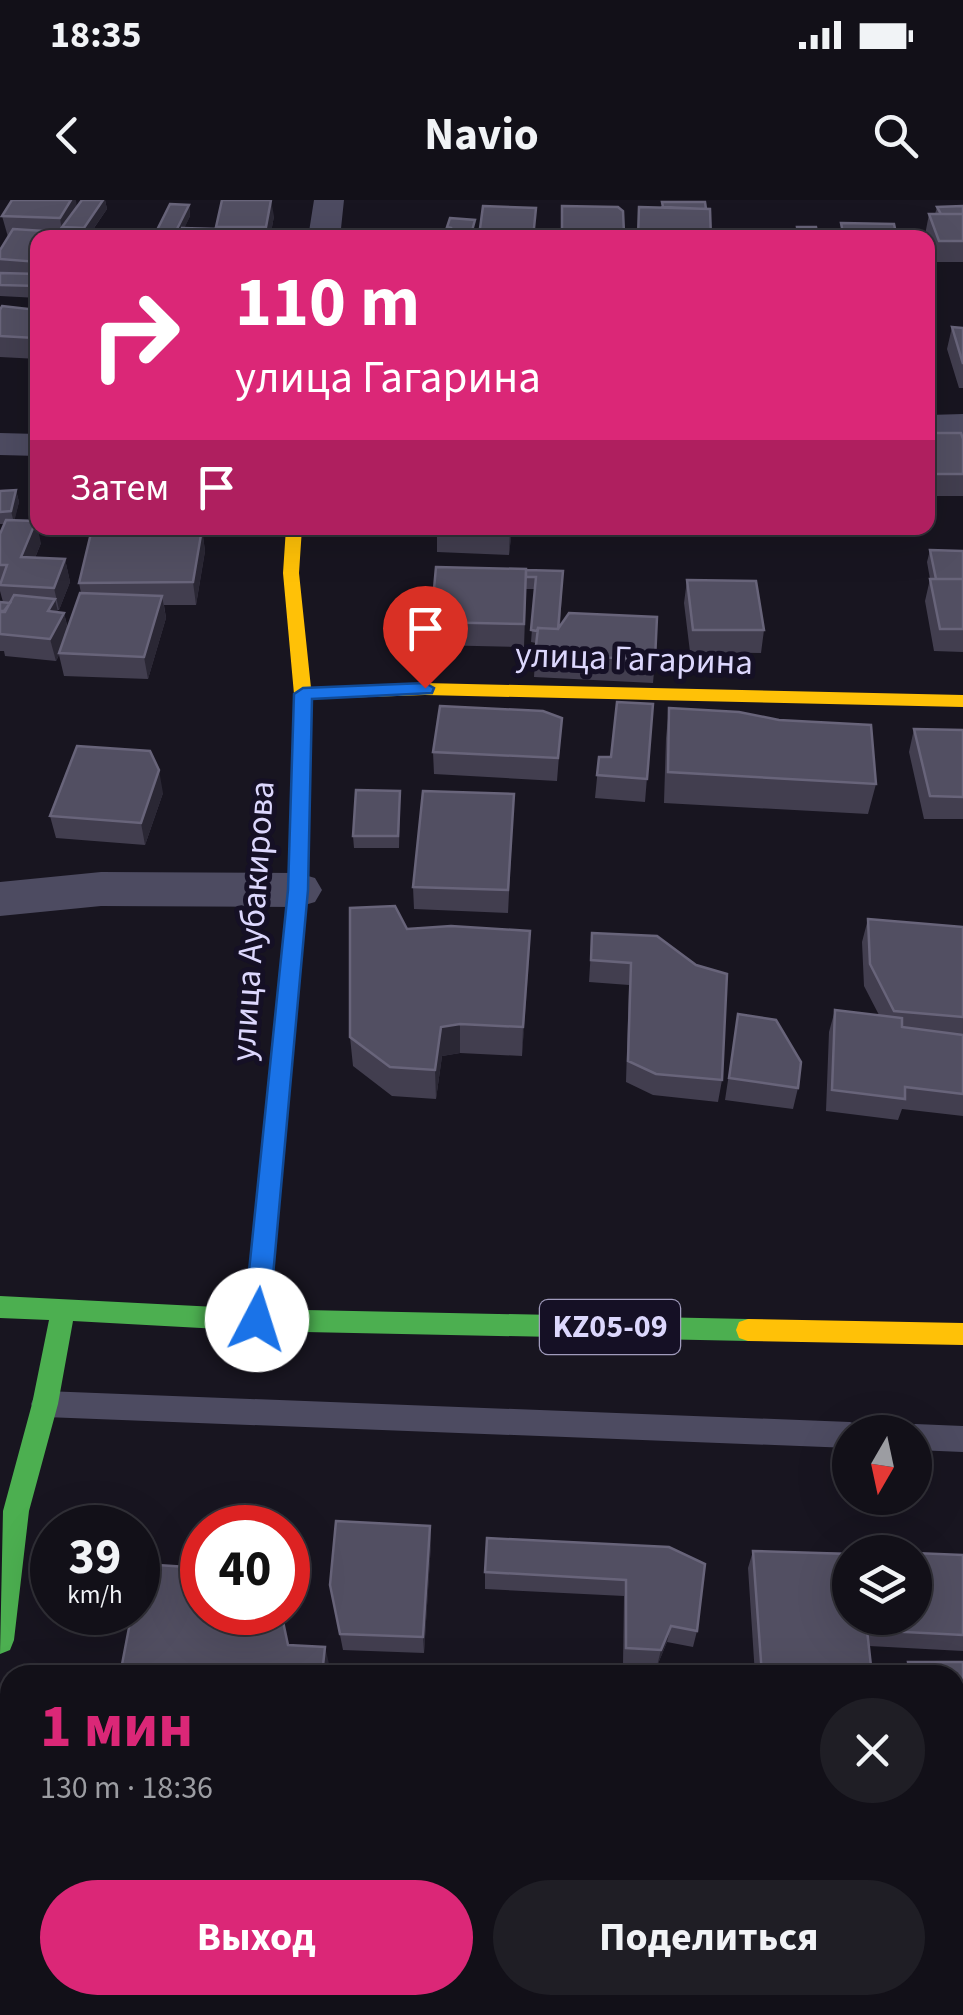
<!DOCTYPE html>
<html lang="ru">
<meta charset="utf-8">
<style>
:root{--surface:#121018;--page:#1f1e25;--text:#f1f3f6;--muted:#9c9da2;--line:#313037;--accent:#db2777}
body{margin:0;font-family:"Source Sans 3",sans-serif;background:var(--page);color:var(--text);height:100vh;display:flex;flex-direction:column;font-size:38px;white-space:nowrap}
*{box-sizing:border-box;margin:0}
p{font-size:32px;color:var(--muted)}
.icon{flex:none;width:55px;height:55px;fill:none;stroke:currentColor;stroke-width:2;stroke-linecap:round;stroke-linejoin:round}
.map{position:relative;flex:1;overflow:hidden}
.details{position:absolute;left:0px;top:1465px;width:965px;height:350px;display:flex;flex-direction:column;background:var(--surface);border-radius:30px 30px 0 0;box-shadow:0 10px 40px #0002,0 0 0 2px var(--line)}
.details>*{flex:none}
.banner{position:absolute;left:30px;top:30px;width:905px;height:305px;border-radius:20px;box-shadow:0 10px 40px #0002,0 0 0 2px var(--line);background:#db2777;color:#fff;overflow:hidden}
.needle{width:65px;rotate:189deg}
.controls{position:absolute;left:832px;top:1215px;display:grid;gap:20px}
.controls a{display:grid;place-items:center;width:100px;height:100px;border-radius:50%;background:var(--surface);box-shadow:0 10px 40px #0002,0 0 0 2px var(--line);font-size:50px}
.speed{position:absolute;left:30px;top:1305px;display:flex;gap:20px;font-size:50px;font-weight:700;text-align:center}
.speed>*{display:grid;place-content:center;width:130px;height:130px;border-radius:50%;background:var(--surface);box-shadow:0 10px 40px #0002,0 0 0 2px var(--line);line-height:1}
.speed small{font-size:25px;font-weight:400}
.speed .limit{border:15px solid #d22;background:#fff;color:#111}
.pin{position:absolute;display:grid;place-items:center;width:85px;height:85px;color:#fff;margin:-102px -42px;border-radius:50% 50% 50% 0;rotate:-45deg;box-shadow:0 0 10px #0007}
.pin .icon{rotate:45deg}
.me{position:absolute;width:110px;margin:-55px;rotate:5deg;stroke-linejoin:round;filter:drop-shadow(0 0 8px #0008)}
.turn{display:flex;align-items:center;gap:35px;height:210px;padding:0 40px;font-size:45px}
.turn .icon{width:130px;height:130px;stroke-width:2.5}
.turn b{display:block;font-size:70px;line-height:85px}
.then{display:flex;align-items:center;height:95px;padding:0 40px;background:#0003;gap:20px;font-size:38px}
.round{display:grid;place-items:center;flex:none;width:105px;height:105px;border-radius:52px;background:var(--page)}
.overview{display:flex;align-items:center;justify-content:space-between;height:170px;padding:0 40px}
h1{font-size:60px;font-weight:700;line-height:75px;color:var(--accent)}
.action{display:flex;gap:20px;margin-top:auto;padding:20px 40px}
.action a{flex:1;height:115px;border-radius:60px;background:var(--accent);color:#fff;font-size:40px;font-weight:700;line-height:115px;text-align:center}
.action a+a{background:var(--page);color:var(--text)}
.status{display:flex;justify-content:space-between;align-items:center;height:70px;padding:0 50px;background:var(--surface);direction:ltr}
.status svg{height:28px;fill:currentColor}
header{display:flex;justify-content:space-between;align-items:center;height:130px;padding:0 40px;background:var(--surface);font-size:45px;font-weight:700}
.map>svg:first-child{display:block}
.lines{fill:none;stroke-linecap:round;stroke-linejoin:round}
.lane{fill:#4d4b61;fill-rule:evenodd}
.street{fill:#4d4b61;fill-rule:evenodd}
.fast{fill:#4caf50;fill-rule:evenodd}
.slow{fill:#ffc107;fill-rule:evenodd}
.wall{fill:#423e4f}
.shaded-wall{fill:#2a2734}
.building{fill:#524f62;stroke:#68647a;stroke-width:2.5}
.route{fill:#1a73e8;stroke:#114b97;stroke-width:2.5}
.labels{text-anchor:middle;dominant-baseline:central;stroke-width:10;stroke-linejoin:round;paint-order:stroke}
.shield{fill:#151025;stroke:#a09bbc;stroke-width:2.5}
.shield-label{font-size:32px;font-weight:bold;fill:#dcd7fd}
.street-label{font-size:35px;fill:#dcd7fd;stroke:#151025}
</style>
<div class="status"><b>18:35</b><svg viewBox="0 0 49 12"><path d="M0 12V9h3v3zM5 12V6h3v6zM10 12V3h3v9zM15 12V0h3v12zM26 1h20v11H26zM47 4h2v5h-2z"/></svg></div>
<header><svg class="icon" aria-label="back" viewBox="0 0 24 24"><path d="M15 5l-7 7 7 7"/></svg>Navio<svg class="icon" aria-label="search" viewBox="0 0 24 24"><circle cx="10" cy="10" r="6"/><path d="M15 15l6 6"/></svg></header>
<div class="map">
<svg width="963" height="1815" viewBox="0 0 963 1815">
<rect width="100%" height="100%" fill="#181520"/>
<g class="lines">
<path class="lane" d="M45 1191 850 1222 860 1226 863 1232H850V1248L45 1217 35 1213 31 1204 35 1195Z
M915 1224 963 1226V1252L915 1250V1232H903Z"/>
<path class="street" d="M314 0H344L340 38H308Z
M963 214V236L928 237V215Z
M0 233 38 234V256L0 255Z
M101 672 298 673 315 678 322 690 315 702 298 707 101 706 0 716V682Z
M0 1737H10V1805H24L0 1811Z
M382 1805H466L470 1815H386Z"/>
<path class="fast" d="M0 1096 257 1109 748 1119 757 1122 760 1130 757 1138 748 1141 257 1131 73 1121 58 1204 29 1311 14 1440 10 1450 0 1454 3 1311 32 1204 49 1120 0 1118Z"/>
<path class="slow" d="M286 328H302L299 373 311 488 425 483 963 495V507L425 495 312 499 308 690 269 1120 266 1128 257 1131 248 1128 245 1120 288 690 294 494 283 373Z
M748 1119 963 1123V1145L748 1141 739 1138 736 1130 739 1122Z"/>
</g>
<path class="wall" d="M82 0H105L107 9 88 37 106 38H38V98L0 96V50L8 37 2 16 77 7Z
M189 5 190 16 184 28 216 29V27L274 16 270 38H154Z
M562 6 623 11V38H562Z
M963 6V62H935L928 42V38L925 35 929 14H935L937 7Z
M0 110H38V159L0 157Z
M952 127 963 128V188H959L947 149Z
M928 233 963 239V296H928Z
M38 242V270H34L31 258Z
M16 290 19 302 14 320 41 343 35 358 65 359 70 382 59 410H57L58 412 64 413 68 429 81 393 79 383 202 329 205 351 196 405H164L166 418 148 479 64 476 59 455 56 461 5 456 4 451H0V402H3L0 391V334L5 324H0V291Z
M186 328H250L249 331Z
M437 328H512L509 355 437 352Z
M930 350 963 351V452L934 451 925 401 930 379 927 362Z
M436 367 563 371 560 427 655 460 653 483 534 477 536 443 531 442 535 389H526L524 447 432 445 431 422Z
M687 380 764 430 761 453 690 452 684 403Z
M653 504 645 602 595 598 599 557H611Z
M669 508 876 584 868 614 664 603 666 538Z
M562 518 557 581 434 574 433 552Z
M914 529 963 530V619H924L909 552Z
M163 593 145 645 56 638 50 616Z
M514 594 508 713 414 709 413 687Z
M400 603 399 648H354L353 636Z
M868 719 963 727V916L902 909 898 920 826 911 829 832 835 810 879 815 864 786 862 742Z
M407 729 530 731 522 856 460 853 442 856 436 899 392 896 353 866 350 837Z
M592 733 657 736 722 880 718 902 653 895 626 882 629 785 589 782Z
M738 814 798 888 793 909 725 900Z
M430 1326 431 1343 424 1453 343 1450 330 1385Z
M753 1351 963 1355V1451L869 1446 872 1475H755L748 1368Z
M705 1364 697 1431 693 1447 667 1442 657 1466 623 1464 624 1396 485 1389V1372Z
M908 1462H963V1591H955V1475H900Z
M956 1642H963V1771L955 1716Z"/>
<path class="shaded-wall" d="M71 0H76L78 15 62 27 63 38 60 18Z
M103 0H105L107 9 87 38H85L84 28Z
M271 0 274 16 270 38H267L266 27Z
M189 5 190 16 180 38H173Z
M16 290 19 302 14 323 11 311Z
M36 321 41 343 26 380 21 357Z
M510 328H512L509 355Z
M202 329 205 351 196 405 193 382Z
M65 359 70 382 59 410 54 388Z
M162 396 166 418 148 479 144 457Z
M55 399 60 421 64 413 69 435 56 461 50 439 48 411Z
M159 570 163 593 145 645 141 623Z
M530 731 529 761 522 856 523 827Z
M460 824V853L442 856 436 899 435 870 441 827Z
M430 1326 431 1343 424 1453 423 1437Z
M671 1426 667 1442 657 1466 661 1450Z
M325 1447 330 1468 329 1475H322Z"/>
<path class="building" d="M12 0H71L60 18 2 16Z
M82 0H103L84 28 62 27Z
M222 0H271L266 27H216Z
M662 2H705L706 9 663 7Z
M170 4 189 5 173 37 154 36Z
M483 6 536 8 533 38 479 36Z
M562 6 618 7 623 11 624 33 562 32Z
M963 6V14H941L937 7Z
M639 7 710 9 711 38 638 37Z
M929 14H963V41H939Z
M450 18 475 20 470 38H449L451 28 447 27Z
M841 23 894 24 897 38H844Z
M797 27H816L818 38H799Z
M182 28 260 30 258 38H179Z
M13 29 62 32 58 38H38V62L0 59V50Z
M0 73 38 74V86L0 85Z
M2 106 38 110V134L35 138 0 136V110Z
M952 127 963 128V164Z
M928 233H961L963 239V274H928Z
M37 242 38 258H31Z
M16 290 11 311 0 312V291Z
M6 320 36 321 21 357 65 359 54 388 0 385 7 365H0V334Z
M437 328H510L509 333 437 329Z
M92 329H202L193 382 79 383Z
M930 350 963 351V379H936Z
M436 367 526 369 524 424 431 422Z
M526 370 563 371 558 429 538 428 537 431 531 430 536 377H526Z
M930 379H963V429H940Z
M687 380 756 381 764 430H693Z
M80 393 162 396 144 457 59 453Z
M14 395 55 399 48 411 64 413 50 439 0 434V412H5Z
M0 402 10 403 4 411H0Z
M569 413 657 417 655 460 535 454 538 428 558 429Z
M617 502 653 504 647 579 597 575 599 557H611Z
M440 506 543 511 562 518 558 558 433 552Z
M669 508 739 512 779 520 871 525 876 584 668 572Z
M914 529 963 530V597L930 596Z
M77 546 150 551 159 570 141 623 50 616Z
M356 590 400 591 398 636H353Z
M423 591 514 594 508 690 413 687Z
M395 706 407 729 451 726 530 731 523 827 460 824 441 827 435 870 390 867 350 837V708Z
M868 719 963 727V817L894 811 870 764Z
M592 733 657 736 696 765 727 774 722 880 656 874 628 861 631 763 591 760Z
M835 810 902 818V827L963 835V894L905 887V899L832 890Z
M738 814 776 820 801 862 798 888 729 878Z
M336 1321 430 1326 423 1437 340 1434 330 1385Z
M487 1338 669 1347 705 1364 697 1431 671 1426 661 1450 626 1448V1380L485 1372Z
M859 1350 910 1352H859Z
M753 1351 850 1354V1418H915V1353L963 1355V1435L867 1430 872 1475H762Z
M142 1364 202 1368V1412H281L288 1445 325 1447 322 1475H120L132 1412H138V1387Z
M908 1462H963V1577H955V1475H910Z
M956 1642H963V1687Z
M254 1805 376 1815H248Z"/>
<path class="route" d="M425 483 434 488 432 493 312 499 308 690 269 1120 266 1128 257 1131 248 1128 244 1120 288 690 294 494 303 488Z"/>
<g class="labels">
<rect class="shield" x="540" y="1100" width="140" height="54" rx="8"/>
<g class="shield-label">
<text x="610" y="1127">KZ05-09</text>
</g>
<g class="street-label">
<text transform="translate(634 459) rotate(2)">улица Гагарина</text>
<text transform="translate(253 721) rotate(-86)">улица Аубакирова</text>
</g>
</g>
</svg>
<div class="controls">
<a><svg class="needle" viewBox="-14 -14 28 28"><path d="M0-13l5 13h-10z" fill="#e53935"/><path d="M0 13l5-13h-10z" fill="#9c9da2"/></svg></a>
<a><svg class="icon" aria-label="layers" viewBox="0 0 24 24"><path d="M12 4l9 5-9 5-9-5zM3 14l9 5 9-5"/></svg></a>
</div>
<div class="speed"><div>39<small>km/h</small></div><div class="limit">40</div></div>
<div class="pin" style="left:425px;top:488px;background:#d93025"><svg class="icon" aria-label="arrive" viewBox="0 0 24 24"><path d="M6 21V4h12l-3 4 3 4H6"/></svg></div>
<svg class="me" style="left:257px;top:1120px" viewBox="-20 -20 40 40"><circle r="19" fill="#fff"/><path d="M0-13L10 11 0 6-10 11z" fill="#1a73e8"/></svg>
<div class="banner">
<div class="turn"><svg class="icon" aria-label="right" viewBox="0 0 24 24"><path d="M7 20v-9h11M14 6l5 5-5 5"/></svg><div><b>110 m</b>улица Гагарина</div></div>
<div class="then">Затем<svg class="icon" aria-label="arrive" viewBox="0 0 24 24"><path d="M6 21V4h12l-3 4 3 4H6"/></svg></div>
</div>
<section class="details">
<div class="overview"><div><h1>1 мин</h1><p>130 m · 18:36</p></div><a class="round"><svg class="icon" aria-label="close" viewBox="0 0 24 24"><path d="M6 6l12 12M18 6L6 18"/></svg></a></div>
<div class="action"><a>Выход</a><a>Поделиться</a></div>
</section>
</div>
